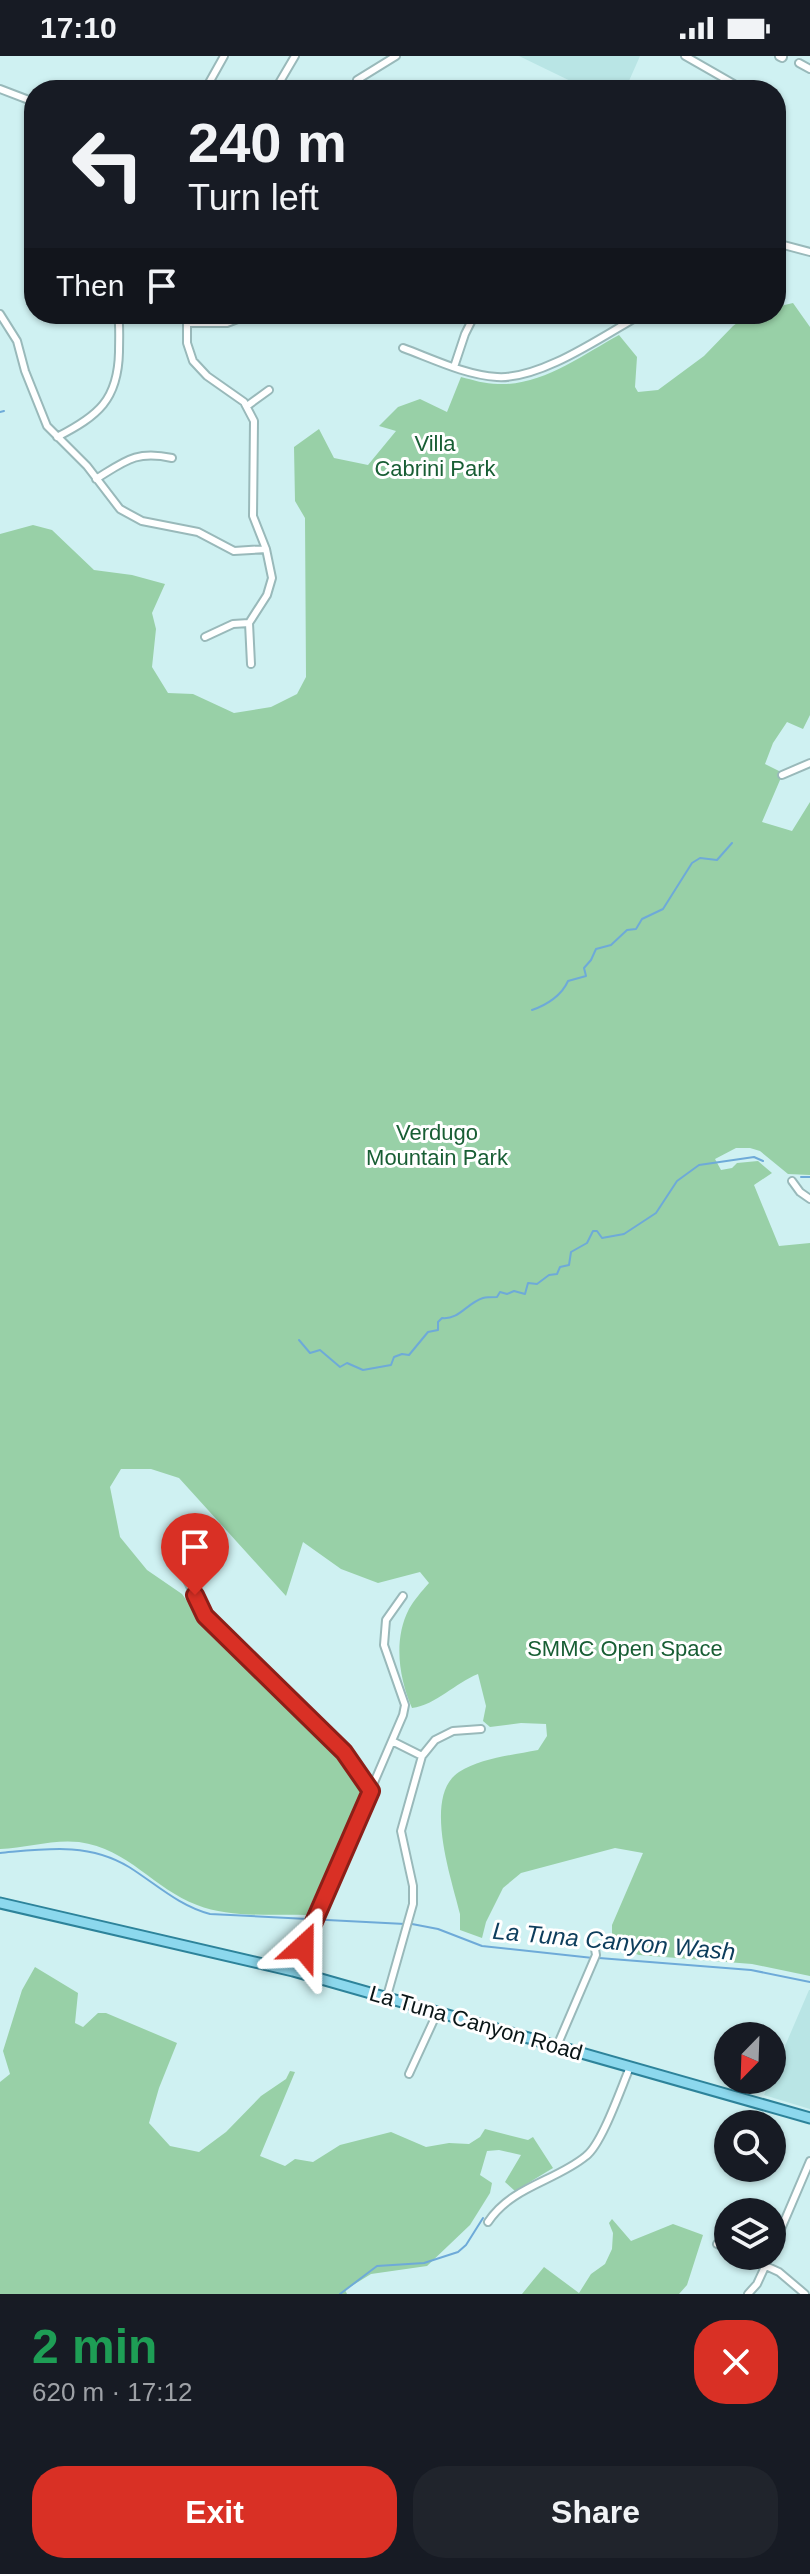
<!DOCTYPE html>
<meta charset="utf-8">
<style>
:root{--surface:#171b24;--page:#20242c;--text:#f1f3f6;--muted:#9ea1a6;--accent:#d93025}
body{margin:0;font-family:Helvetica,sans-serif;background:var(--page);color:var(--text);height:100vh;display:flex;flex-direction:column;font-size:30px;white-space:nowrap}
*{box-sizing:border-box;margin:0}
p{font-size:26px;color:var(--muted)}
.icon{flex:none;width:44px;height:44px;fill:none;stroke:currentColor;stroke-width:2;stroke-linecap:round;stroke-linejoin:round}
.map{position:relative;height:2238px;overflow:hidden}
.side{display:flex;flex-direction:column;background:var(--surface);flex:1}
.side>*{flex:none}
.banner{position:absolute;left:24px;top:24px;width:762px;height:244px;border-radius:32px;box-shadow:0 2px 6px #0004;background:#171b24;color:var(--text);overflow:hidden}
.needle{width:52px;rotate:203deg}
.fabs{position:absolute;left:714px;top:1966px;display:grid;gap:16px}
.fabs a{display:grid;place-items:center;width:72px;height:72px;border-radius:50%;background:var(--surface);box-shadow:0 2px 6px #0004;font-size:40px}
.pin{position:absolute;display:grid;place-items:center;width:68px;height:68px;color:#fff;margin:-82px -34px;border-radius:50% 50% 50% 0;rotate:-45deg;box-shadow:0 0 8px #0007}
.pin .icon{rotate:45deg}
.me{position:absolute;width:88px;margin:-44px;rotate:24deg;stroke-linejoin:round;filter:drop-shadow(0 0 6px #0008)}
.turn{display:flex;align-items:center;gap:28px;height:168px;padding:0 32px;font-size:36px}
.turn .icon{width:104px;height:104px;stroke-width:2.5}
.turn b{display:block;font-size:56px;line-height:68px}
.then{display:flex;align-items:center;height:76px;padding:0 32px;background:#0003;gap:16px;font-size:30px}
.round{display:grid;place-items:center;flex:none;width:84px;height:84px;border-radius:32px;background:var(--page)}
.headline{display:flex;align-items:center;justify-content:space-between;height:136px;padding:0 32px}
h1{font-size:48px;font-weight:600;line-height:60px;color:#1e9e55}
.button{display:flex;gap:16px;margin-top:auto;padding:16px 32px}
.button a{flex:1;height:92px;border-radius:32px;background:var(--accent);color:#fff;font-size:32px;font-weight:600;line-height:92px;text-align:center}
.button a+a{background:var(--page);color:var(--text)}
.status{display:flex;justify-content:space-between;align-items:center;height:56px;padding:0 40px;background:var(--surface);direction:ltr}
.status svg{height:22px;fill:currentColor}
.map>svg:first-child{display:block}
.built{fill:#b9e5e5}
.green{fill:#98d0a7}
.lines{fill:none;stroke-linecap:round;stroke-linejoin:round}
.stream{stroke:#6eaad8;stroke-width:2}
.street-casing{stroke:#99b9ba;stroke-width:10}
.secondary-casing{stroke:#99b9ba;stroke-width:12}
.primary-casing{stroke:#2d839a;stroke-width:13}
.street{stroke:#fff;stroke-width:6}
.secondary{stroke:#fff;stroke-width:8}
.primary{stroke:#8cd8ed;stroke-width:9}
.route-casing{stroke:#8d1f18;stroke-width:20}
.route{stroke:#d93025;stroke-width:14}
.labels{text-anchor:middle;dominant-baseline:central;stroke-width:6;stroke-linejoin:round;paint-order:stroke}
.park-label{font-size:22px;fill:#185e34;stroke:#fff}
.street-label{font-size:22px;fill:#0a1617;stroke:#fff}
.water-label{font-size:24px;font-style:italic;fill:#0d3d5c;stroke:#fff}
</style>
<div class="status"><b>17:10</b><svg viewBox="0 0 49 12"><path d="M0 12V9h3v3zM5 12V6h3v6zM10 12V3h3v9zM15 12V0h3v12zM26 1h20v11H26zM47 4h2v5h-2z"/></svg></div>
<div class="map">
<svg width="810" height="2238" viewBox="0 0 810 2238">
<rect width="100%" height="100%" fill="#cff1f2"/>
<path class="built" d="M519 0H640L625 34H589Z
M809 1934H810V2053L764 2039Z"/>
<path class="green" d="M793 247 810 271V659L803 673 787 666 773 687 765 708 783 717 762 766 792 775 810 746V1119L788 1118 760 1095 750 1092H736L715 1103 721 1114 732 1112 737 1107 758 1105 772 1117 754 1129 779 1190 810 1187V1920L752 1908 639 1899 617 1891 612 1882V1869L643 1797 615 1792 521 1817 503 1832 486 1866 482 1882 460 1874V1858C452 1824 422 1740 459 1716 481 1702 513 1699 538 1694L547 1680 546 1668 521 1667 490 1671 483 1665 486 1650 478 1618C455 1627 436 1649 412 1652 399 1622 393 1584 409 1553 414 1544 422 1535 429 1527L420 1516 378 1527 341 1513 303 1486 286 1540 179 1422 151 1413H121L110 1431 120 1481 147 1514 182 1538 206 1572 326 1684 365 1731 306 1859C272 1858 230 1862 197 1849 154 1833 129 1793 79 1786 53 1783 26 1792 0 1793V478L33 469 52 474 94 514 132 519 165 528 152 557 156 573 152 611 168 637 193 638 234 657 271 651 297 638 306 621 305 462 295 445 294 391 319 373 334 402 368 409 396 375 379 370 398 351 420 343 447 356 461 321C473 324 485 328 498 328 542 330 582 299 619 279L637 301 635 331 638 336 658 334 704 300 733 270 749 258H776V251Z
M35 1911 78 1937 75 1967 83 1971 98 1957H106L177 1987 159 2032 149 2067 170 2090 199 2096 226 2076 261 2040 286 2023 290 2015 295 2016 260 2100 285 2110 295 2103 313 2106 340 2089 391 2076 426 2091 449 2087 469 2088 480 2081 485 2073 528 2084 533 2081 553 2112 515 2135 505 2126 521 2099 499 2094 487 2095 480 2119 492 2127 490 2137 470 2169 427 2210 371 2218 345 2234 347 2238H0V2026L10 2018 3 1995 22 1934Z
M612 2163 631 2185 673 2168 703 2179 687 2229 679 2238H522L544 2211 579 2237 591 2218 605 2208 612 2193 613 2177 609 2167Z"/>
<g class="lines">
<path class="stream" d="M0 356 4 355
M532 954C547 949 562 939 568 925L586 920 584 912 591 904 596 893 611 889 627 874 636 873 642 863 663 853 692 807 700 802 717 804 732 787
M801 1121H810
M299 1284 310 1297 320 1294 340 1311 347 1307 363 1314 391 1309 394 1301 402 1298 409 1299 428 1276 438 1274V1266L442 1262C459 1264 467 1247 483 1242 487 1241 492 1241 497 1241L500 1236 507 1238 514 1235 525 1238 528 1227 537 1228 549 1219 557 1218 560 1211 569 1209 571 1196 587 1187 593 1175H597L602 1182 624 1178 656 1157 677 1125 699 1109 754 1101 763 1105
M0 1797C45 1793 88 1786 129 1811 156 1828 179 1850 210 1858L405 1868
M412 1868 438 1873 482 1890 593 1902
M599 1902 751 1914 810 1926
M340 2238 377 2210 424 2207 458 2196 466 2189 483 2162"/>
<g class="street-casing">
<path id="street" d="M685 0 741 32
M799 7 810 13
M357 24 396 0
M0 33 34 46
M205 34 224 0
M275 34 295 0
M776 187 810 196
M0 258 17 285 25 315 47 370 87 410 120 453 142 465 198 476 234 495 266 493
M187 258V287L193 305 207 320 244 346 254 365 253 460 266 493 272 522 267 539 249 567 251 608
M187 267H227L251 258
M403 292C433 303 465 319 497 321 541 324 604 279 642 258
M454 311 465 278 475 258
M247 350 269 334
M57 381C98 360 118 344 119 296 119 283 120 270 118 258
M96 423C125 405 136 394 172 402
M205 581 233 568 249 567
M782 719 810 707
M792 1125 800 1136 810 1143
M170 1483 182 1514 205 1560 344 1696 371 1735
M392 1685 422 1700
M293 1915 403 1659 405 1649 384 1589 386 1564 403 1540
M387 1940 413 1848V1830L401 1775 422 1700 435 1684 453 1675 481 1673
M557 1990 596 1899 595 1893
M409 2018 438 1955
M488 2166C512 2130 556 2125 586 2100 602 2088 621 2032 630 2011
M717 2188 728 2193
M772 2194 810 2105
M744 2200 779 2216 805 2238
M748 2238 757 2228 770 2200"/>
</g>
<g class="secondary-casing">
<path id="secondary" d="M780 0 782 1"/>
</g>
<g class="primary-casing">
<path id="primary" d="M0 1847 293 1915 810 2062"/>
</g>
<use href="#street" class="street"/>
<use href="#secondary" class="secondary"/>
<use href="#primary" class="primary"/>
</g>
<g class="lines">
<g class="route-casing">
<path id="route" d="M195 1539 205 1560 344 1696 371 1735 303 1891"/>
</g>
<use href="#route" class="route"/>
</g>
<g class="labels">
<g class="park-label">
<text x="435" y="387">Villa<tspan x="435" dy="25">Cabrini Park</tspan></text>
<text x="437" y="1076">Verdugo<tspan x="437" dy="25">Mountain Park</tspan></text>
<text x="625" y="1592">SMMC Open Space</text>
</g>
<g class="street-label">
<text transform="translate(476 1967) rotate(16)">La Tuna Canyon Road</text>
</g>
<g class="water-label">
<text transform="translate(614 1885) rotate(5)">La Tuna Canyon Wash</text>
</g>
</g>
</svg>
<div class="fabs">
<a><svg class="needle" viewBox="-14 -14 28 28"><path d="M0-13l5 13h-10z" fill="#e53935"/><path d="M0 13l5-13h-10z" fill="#9ea1a6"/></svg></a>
<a><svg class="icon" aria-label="search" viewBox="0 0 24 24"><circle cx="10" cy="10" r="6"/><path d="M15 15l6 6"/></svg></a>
<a><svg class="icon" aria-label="layers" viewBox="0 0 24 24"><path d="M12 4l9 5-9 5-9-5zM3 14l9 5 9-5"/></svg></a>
</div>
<div class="pin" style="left:195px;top:1539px;background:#d93025"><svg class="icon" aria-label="arrive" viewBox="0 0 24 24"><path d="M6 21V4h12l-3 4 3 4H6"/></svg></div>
<svg class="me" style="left:303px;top:1891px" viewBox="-20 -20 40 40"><path d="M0-17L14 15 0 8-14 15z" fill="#d93025" stroke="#fff" stroke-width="4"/></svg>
<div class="banner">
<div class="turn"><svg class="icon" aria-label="left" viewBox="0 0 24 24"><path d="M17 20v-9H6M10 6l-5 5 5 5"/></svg><div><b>240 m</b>Turn left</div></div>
<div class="then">Then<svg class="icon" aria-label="arrive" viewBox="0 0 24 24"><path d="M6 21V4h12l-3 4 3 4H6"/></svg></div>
</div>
</div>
<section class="side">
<div class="headline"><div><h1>2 min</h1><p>620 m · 17:12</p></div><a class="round" style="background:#d93025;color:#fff"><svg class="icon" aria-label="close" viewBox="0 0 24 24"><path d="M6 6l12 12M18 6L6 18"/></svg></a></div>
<div class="button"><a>Exit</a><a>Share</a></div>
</section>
